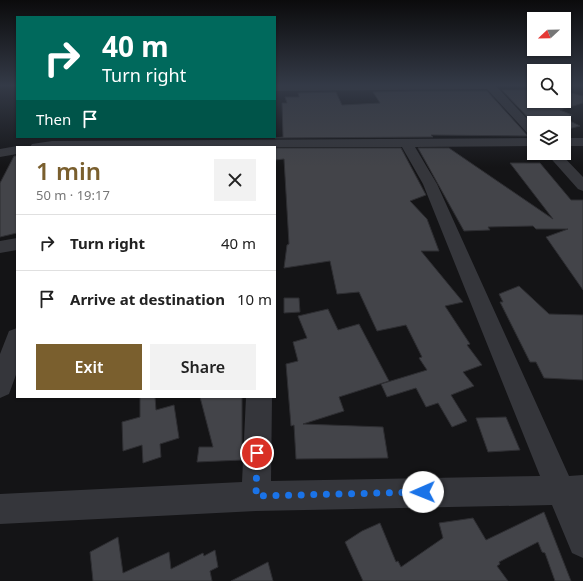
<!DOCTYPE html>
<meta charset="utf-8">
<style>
:root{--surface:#fff;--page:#f2f2f2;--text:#222;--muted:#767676;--line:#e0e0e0;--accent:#7a5f2e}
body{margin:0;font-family:"Noto Sans",sans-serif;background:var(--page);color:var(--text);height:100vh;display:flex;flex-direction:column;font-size:15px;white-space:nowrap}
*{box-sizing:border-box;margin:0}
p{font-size:13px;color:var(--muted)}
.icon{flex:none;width:22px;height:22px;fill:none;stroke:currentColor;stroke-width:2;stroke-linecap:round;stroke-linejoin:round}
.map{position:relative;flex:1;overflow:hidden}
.side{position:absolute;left:16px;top:146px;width:260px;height:252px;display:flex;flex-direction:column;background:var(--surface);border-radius:0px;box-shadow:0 1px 3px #0004}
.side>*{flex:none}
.guide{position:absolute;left:16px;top:16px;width:260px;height:122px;border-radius:0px;box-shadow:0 1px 3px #0004;background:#00695c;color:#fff;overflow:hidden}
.needle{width:26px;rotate:248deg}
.fabs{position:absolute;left:527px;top:12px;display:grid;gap:8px}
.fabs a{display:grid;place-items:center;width:44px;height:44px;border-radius:0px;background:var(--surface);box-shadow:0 1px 3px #0004;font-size:20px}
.pin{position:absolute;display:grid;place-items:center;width:34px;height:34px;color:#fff;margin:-17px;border:2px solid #fff;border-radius:50%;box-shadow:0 1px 4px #0007}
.me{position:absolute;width:44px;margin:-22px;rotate:269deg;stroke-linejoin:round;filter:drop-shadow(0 0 3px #0008)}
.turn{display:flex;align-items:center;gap:14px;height:84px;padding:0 20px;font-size:18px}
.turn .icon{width:52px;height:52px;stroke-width:2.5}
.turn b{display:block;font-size:28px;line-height:34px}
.then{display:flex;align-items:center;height:38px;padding:0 20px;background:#0003;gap:8px;font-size:15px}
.round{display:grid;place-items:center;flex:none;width:42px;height:42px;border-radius:0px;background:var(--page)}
.headline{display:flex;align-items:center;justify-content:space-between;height:68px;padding:0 20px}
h1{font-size:24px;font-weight:600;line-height:30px;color:var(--accent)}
.primary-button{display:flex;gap:8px;margin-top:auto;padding:8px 20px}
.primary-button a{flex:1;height:46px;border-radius:0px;background:var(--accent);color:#fff;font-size:16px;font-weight:600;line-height:46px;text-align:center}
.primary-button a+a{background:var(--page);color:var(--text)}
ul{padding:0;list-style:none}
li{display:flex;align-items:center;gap:12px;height:56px;padding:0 20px;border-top:1px solid var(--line)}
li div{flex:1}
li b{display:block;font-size:15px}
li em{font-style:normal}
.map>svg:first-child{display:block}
.building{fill:#434449;stroke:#2e2e32}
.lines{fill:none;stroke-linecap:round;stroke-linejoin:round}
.minor{fill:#35363b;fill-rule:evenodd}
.route{stroke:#1a73e8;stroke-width:7;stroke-dasharray:0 12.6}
</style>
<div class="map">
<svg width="583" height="581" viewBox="0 0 583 581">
<rect width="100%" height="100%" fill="#141416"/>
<path class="building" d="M502 90H534V101H564V91L583 96V103L560 110 572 115 564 118 580 126 564 130V123L534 124Z
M418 91H487L528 136 431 135 433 137 275 138 283 137 282 103H287L285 97H299L298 93 336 92 342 105 380 103 373 92Z
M275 148H401L426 195 410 201 427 219 439 251H421L463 302 445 306 470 344 467 345 482 365 463 372 474 386 451 395 467 421 452 427 438 403 426 407 416 388 387 397 381 384 427 370 419 358 422 357 406 325 377 331 359 292 337 294 330 261 284 268 287 245 289 244 284 159 275 160Z
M418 148H449L553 219 510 163H540L571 200H583V290L546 237 568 229H536L533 226 488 227 490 230 464 231Z
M14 156H17V233L0 237V183Z
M519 286 549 314 583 315V380L544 378 536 362H530L500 302H503L499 294Z
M284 298H299L300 312 284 313Z
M328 309 338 330 359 324 389 381 339 397 344 411 303 424 383 427 388 458 296 459 294 425 291 426 286 364 298 361 293 342 307 338 298 316Z
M140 397H155L156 410 174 405 179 438 160 444 161 457 143 463 142 445 123 451 122 422 140 417Z
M200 397H242V460L197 462 199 447H213Z
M506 417 520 450 488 452 476 418Z
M544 512 571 581H555L545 553 542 552 538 542 499 562 500 564 497 566 508 581H363L345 542 362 531 380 523 396 562 398 561 401 567 443 538 439 523 473 518 486 540Z
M118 537 123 573 169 552 171 569 203 553 204 556 215 550 218 567 210 571 212 581H93L90 552Z
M268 562 273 581H231Z"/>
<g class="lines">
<path class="minor" d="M275 85H495L534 126V137L530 136 487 89 275 91Z
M534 138V146L415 147 437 184 569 476 583 475V558L572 553 552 505 256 511 0 524V494L242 482 246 397H272L271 481 540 476 423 184 402 147H30L32 144 52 141Z
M564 138H583V146H564Z
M17 146 21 147H17V154L0 157V149Z
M546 153H560L583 177V191L578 189Z
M17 238V250L0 253V241Z
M17 328V372L9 394 0 398V354L9 331Z"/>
</g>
<linearGradient id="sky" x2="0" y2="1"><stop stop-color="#0b0b0c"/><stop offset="0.51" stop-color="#343a47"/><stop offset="1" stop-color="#343a47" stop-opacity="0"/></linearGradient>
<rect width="583" height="167" fill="url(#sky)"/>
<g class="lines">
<path class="route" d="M257 453 256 496 423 492"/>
</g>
</svg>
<div class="fabs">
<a><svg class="needle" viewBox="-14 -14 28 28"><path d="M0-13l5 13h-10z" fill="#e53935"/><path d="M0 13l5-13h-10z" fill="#767676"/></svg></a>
<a><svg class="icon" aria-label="search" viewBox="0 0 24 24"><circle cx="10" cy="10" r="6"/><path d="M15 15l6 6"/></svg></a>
<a><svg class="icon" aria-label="layers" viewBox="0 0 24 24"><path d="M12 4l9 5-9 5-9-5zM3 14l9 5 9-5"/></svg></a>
</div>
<div class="pin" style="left:257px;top:453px;background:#d93025"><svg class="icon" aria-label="arrive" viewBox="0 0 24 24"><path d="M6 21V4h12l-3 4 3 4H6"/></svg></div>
<svg class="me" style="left:423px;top:492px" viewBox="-20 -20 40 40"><circle r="19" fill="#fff"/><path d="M0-13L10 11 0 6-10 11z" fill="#1a73e8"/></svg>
<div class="guide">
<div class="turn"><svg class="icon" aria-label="right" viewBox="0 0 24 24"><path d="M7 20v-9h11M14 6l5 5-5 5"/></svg><div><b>40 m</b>Turn right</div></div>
<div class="then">Then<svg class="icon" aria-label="arrive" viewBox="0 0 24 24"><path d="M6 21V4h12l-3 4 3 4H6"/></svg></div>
</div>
<section class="side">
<div class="headline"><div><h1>1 min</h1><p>50 m · 19:17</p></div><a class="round"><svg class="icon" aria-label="close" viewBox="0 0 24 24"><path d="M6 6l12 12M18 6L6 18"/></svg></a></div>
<ul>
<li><svg class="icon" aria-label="right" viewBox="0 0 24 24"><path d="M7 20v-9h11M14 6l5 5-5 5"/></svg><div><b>Turn right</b></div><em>40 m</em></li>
<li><svg class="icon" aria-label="arrive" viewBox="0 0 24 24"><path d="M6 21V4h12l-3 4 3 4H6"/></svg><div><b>Arrive at destination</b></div><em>10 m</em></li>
</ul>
<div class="primary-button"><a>Exit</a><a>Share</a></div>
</section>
</div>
